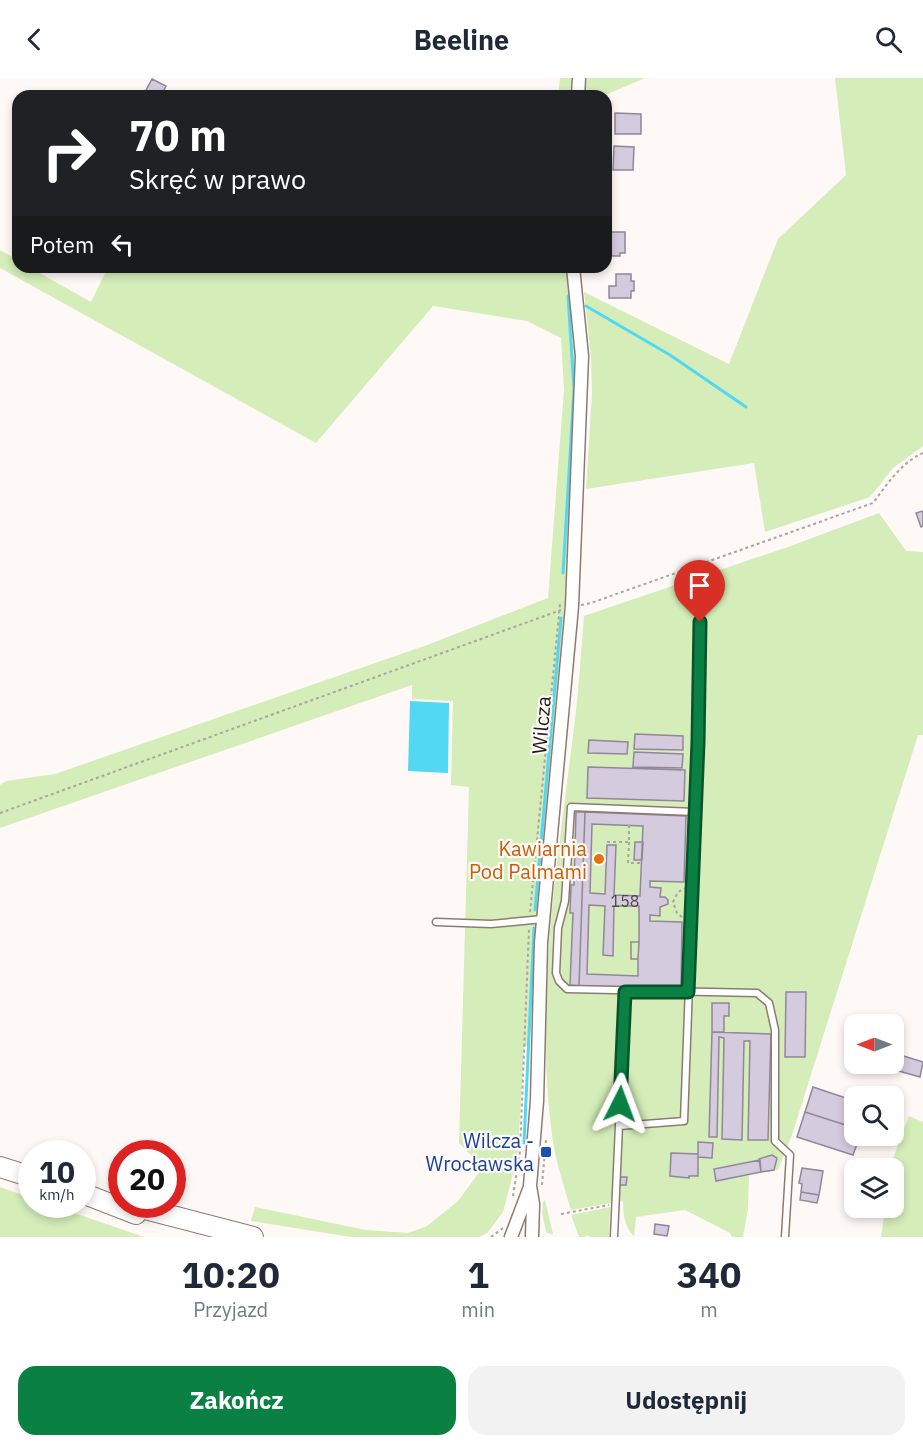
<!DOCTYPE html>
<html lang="pl">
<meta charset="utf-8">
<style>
:root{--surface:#fff;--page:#f2f2f3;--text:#1f2937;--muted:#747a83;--accent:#0b8043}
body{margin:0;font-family:"IBM Plex Sans",sans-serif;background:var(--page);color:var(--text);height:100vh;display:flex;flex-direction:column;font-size:22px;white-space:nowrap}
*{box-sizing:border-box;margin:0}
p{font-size:20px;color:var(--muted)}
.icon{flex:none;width:33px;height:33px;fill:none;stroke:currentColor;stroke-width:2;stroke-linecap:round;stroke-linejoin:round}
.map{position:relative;height:1159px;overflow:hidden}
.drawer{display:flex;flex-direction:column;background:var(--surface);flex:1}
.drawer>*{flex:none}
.hud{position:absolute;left:12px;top:12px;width:600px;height:183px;border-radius:18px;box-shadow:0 3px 9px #0003;background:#202124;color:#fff;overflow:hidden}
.needle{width:39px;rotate:270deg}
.tools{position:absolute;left:844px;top:936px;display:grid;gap:12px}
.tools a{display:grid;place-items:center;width:60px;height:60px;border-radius:12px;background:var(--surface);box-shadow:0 3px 9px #0003;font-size:30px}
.speed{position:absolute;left:18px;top:1062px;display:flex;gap:12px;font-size:30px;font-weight:700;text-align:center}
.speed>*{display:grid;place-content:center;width:78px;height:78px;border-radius:50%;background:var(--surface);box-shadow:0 3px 9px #0003;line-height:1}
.speed small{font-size:15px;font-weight:400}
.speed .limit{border:9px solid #d22;background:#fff;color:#111}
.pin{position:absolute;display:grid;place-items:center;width:51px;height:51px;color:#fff;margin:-62px -26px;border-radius:50% 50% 50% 0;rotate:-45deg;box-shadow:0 0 6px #0007}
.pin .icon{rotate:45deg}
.me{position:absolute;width:66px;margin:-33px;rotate:3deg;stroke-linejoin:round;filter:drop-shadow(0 0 4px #0008)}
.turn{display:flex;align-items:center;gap:21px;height:126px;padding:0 18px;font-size:27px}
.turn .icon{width:78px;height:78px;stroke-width:2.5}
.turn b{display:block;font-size:42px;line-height:51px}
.then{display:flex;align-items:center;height:57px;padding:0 18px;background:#0003;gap:12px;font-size:22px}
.eta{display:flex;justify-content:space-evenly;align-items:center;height:102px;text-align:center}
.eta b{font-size:36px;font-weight:800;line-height:42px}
.primary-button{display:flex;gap:12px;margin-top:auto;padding:12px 18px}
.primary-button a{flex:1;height:69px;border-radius:18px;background:var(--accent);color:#fff;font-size:24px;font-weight:800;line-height:69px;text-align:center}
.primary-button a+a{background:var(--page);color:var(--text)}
header{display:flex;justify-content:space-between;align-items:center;height:78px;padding:0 18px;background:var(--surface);font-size:27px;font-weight:800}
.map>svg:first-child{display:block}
.green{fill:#d4edb9}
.water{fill:#53d8f4}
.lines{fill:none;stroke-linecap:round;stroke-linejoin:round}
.stream{stroke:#53d8f4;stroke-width:3}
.building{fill:#d5cbde;stroke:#918798;stroke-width:1.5;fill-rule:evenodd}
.lane-casing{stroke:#8f7a72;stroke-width:9}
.street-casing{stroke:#8f7a72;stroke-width:15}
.primary-casing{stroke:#8f7a72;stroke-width:22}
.path{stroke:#aaa4a2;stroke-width:2;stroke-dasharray:3 3;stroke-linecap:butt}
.lane{stroke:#fff;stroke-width:6}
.street{stroke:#fff;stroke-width:12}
.primary{stroke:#fff;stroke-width:20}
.route-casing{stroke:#07532c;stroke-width:15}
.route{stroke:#0b8043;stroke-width:10}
.food-dot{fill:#e8710a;stroke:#fef9f7;stroke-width:2}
.transit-dot{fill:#1a4fb4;stroke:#fef9f7;stroke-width:2}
.labels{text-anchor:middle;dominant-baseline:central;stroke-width:4.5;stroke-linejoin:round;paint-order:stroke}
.number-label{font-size:16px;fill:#50474a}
.street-label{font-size:20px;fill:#231b18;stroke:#fef9f7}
.food-label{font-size:20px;fill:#c56008;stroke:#fef9f7;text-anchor:end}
.transit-label{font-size:20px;fill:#164399;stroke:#fef9f7;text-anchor:end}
</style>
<header><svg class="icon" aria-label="back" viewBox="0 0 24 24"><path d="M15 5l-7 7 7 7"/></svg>Beeline<svg class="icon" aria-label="search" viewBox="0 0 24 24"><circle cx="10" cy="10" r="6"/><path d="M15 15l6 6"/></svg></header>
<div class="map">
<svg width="923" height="1159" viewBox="0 0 923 1159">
<rect width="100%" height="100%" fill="#fef9f7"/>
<path class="green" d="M560 0H572L571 18H558Z
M585 0H645L603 18H582Z
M835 0H923V368L893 390 870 419 765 454 754 385 586 411 592 315 591 279 584 214 729 286 778 161 846 97Z
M0 172 18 182V189H29L91 224 108 189H567L577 277 570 428 566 514 538 819 529 967 524 969 518 1072 514 1092 503 1134 488 1154 480 1159H351L251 1143 255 1129 366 1152 408 1155 427 1148 458 1123 483 1089 459 1065 469 709 451 707 453 623 412 621V607L0 750V707L6 703 55 696 427 567 548 520 564 312 561 260 527 243 433 228 316 365 0 190Z
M879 435 906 473 923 474V657H918L792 1057 778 1092 749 1097 748 1131 743 1159H732L730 1155 685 1132 636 1139 634 1158C624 1149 623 1135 623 1123L571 1132C564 1108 555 1082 552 1057 534 919 558 780 575 642 579 608 581 573 584 538L788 469Z
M909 1038 923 1044V1159H881L885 1130H894V1090L890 1089Z
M0 1109 31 1120 32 1126 51 1127 144 1159H0Z
M545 1122 553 1156H550L546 1154 542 1135 543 1124Z
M610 1129 609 1159H590L588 1157 585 1159H579L571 1137Z"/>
<path class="water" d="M410 623 449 625 448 695 408 693Z"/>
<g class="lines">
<path class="stream" d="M586 228 670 277 746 329
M563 495 574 311 568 218
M535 832 561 540
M524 1065 534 850"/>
</g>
<path class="building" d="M152 1 166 8 161 18H153L145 14Z
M615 35 641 36V56H615Z
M614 68 634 69 633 92H613Z
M609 154H625V175H620V178H606V168H609Z
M616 196H631V203H634V213H631V220H609V208H616Z
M923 433V448L921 449 916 435Z
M635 656 683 658V672L634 671Z
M589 662 628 664 627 676 588 675Z
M634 674 683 676 682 690 633 689Z
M588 689 685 692 684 723 587 720Z
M576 734H585L579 908 570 907 573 835H570L571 807H574Z
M585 734 686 738 684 804 650 803V809L661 810 660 819H665L668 822V826L660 829V838L650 837V843L682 844 681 910 579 908ZM592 746 643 748 640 818 614 817 616 767H607L605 816 590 815ZM589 827 605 828 603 877 613 878 614 828H639V864H631V881H638V898L587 896Z
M635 764H643L642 782H634Z
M631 864H639L638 881H631Z
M786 914H806L805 979H785Z
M712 925H729V938H724V954H712Z
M712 954 771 956 768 1062H748L750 963H744L742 1062 722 1061 724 960 719 959 717 1059H709Z
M894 975 923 984 920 999 874 986H894Z
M813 1009 855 1023V1050L805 1034Z
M805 1034 855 1050V1058H860L853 1077 797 1059Z
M698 1064 713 1065 712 1080 698 1079Z
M671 1075 698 1076V1098H689V1100L670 1098Z
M772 1077 777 1080 774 1092 761 1094 759 1081Z
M760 1082 761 1094 716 1103 714 1091Z
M802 1090 823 1093 819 1117 801 1114 802 1106 799 1105Z
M620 1099H627L626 1107H620Z
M801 1114 819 1117 817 1125 800 1122Z
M655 1146 669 1148 667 1158 654 1156Z"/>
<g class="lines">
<g class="lane-casing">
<path id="lane" d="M695 734 571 729 565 823 558 850 556 895 559 903 567 911 757 915 769 925 775 952V1063L790 1077 785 1159
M436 844 491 846 543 841
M619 1048 684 1043 698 664 700 544
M614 1159 625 913"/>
</g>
<g class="street-casing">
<path id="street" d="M578 18 579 0
M511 1159 530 1109
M532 1159 533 1126 530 1108 537 1023 541 865 572 528 582 278 573 189"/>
</g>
<g class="primary-casing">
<path id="primary" d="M0 1089 32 1099
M82 1115 136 1136
M126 1126 253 1159"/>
</g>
<path class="path" d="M581 527 591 525 873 425C888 405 901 385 923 375
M0 735 561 532
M607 764H629V744
M629 764 628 785H641
M530 834 560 526
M682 839 677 835 673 824 678 814 686 810
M542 1107 546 1062
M513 1118 520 1073 529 851
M561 1136 609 1127
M491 1159 503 1150"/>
<use href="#lane" class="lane"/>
<use href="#street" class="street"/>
<use href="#primary" class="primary"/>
</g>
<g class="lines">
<g class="route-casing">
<path id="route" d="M620 1026 625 914H688L698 664 700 544"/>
</g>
<use href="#route" class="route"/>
</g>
<circle class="food-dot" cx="599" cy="781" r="6"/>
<rect class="transit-dot" x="540" y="1068" width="12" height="12" rx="3"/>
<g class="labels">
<g class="number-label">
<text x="625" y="823">158</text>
</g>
<g class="street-label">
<text transform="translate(541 647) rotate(-85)">Wilcza</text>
</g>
<g class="food-label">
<text x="587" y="770">Kawiarnia<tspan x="587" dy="23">Pod Palmami</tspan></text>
</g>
<g class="transit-label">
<text x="534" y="1062">Wilcza -<tspan x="534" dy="23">Wrocławska</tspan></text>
</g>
</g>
</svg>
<div class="tools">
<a><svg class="needle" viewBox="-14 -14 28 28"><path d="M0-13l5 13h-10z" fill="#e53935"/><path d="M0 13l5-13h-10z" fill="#747a83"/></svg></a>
<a><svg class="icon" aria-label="search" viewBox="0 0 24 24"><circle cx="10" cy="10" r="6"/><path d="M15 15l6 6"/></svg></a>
<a><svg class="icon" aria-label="layers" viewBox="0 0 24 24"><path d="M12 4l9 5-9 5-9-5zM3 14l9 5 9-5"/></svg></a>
</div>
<div class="speed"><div>10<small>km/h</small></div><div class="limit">20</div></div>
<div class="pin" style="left:700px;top:544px;background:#d93025"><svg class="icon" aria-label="arrive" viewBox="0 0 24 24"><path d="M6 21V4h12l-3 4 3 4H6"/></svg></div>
<svg class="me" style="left:620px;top:1026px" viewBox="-20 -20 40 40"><path d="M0-17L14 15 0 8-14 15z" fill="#0b8043" stroke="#fff" stroke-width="4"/></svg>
<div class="hud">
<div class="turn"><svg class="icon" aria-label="right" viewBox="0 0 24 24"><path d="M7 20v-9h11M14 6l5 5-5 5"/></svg><div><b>70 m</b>Skręć w prawo</div></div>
<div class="then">Potem<svg class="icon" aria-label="left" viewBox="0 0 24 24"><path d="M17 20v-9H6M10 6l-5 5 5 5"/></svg></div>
</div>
</div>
<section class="drawer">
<div class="eta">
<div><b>10:20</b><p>Przyjazd</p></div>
<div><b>1</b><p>min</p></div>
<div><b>340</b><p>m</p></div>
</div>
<div class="primary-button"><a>Zakończ</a><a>Udostępnij</a></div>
</section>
